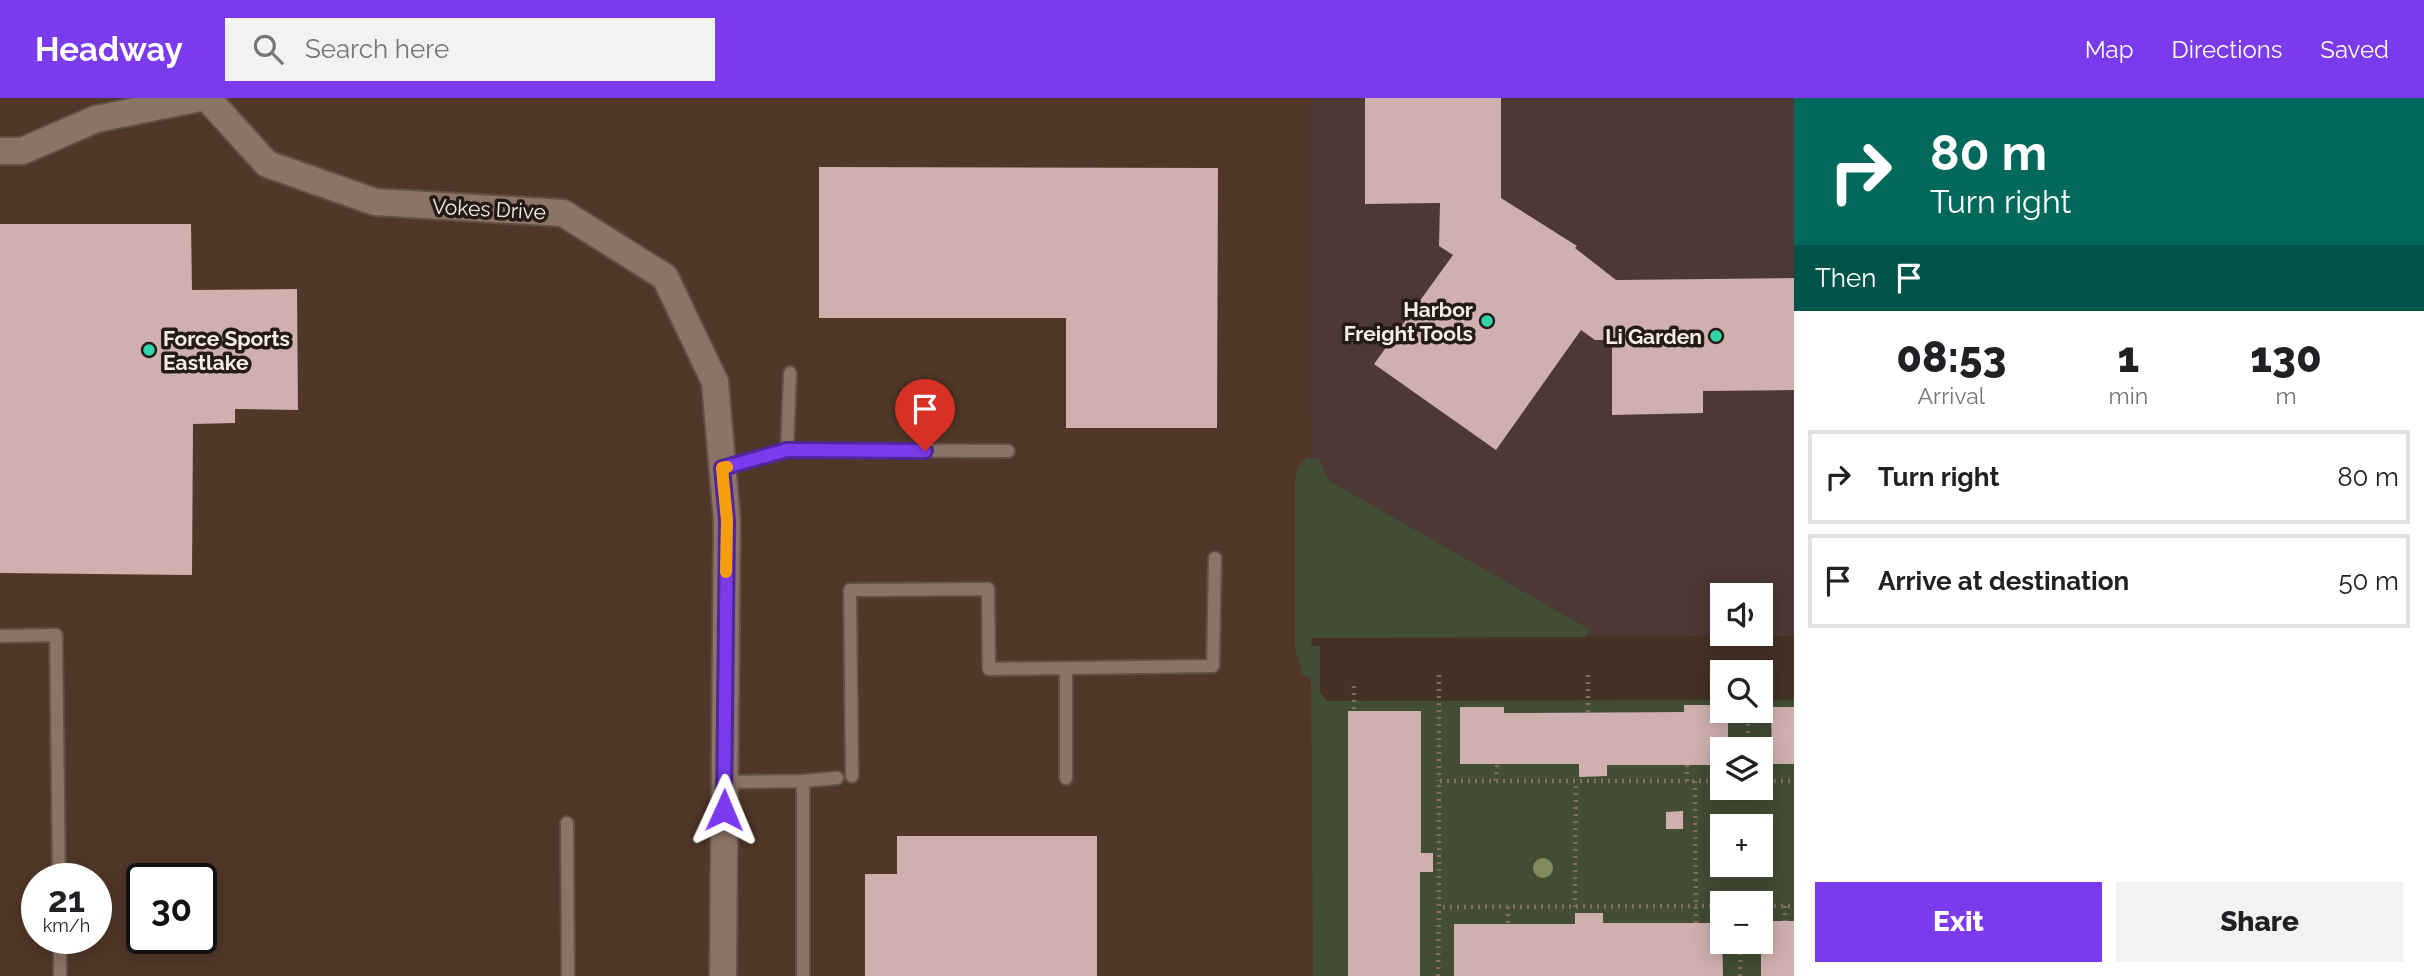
<!DOCTYPE html>
<meta charset="utf-8">
<style>
:root{--surface:#fff;--page:#f2f2f2;--text:#202124;--muted:#757577;--line:#e0e0e0;--accent:#7c3aed}
body{margin:0;font-family:Raleway,sans-serif;background:var(--page);color:var(--text);height:100vh;display:flex;flex-direction:column;font-size:26px;white-space:nowrap}
*{box-sizing:border-box;margin:0}
p{font-size:23px;color:var(--muted)}
.icon{flex:none;width:38px;height:38px;fill:none;stroke:currentColor;stroke-width:2;stroke-linecap:round;stroke-linejoin:round}
.map{position:relative;flex:1;overflow:hidden}
.side{display:flex;flex-direction:column;background:var(--surface);width:630px}
.side>*{flex:none}
.top-card{background:#00695c;color:#fff;overflow:hidden}
.buttons{position:absolute;left:1710px;top:485px;display:grid;gap:14px}
.buttons a{display:grid;place-items:center;width:63px;height:63px;border-radius:0px;background:var(--surface);box-shadow:0 4px 18px #0003;font-size:35px}
.speed{position:absolute;left:21px;top:765px;display:flex;gap:14px;font-size:35px;font-weight:700;text-align:center}
.speed>*{display:grid;place-content:center;width:91px;height:91px;border-radius:50%;background:var(--surface);box-shadow:0 4px 18px #0003;line-height:1}
.speed small{font-size:18px;font-weight:400}
.speed .limit{border:4px solid #111;border-radius:10px;background:#fff;color:#111}
.pin{position:absolute;display:grid;place-items:center;width:60px;height:60px;color:#fff;margin:-72px -30px;border-radius:50% 50% 50% 0;rotate:-45deg;box-shadow:0 0 7px #0007}
.pin .icon{rotate:45deg}
.me{position:absolute;width:77px;margin:-38px;rotate:1deg;stroke-linejoin:round;filter:drop-shadow(0 0 5px #0008)}
.turn{display:flex;align-items:center;gap:24px;height:147px;padding:0 21px;font-size:32px}
.turn .icon{width:91px;height:91px;stroke-width:2.5}
.turn b{display:block;font-size:49px;line-height:60px}
.then{display:flex;align-items:center;height:66px;padding:0 21px;background:#0003;gap:14px;font-size:26px}
.eta{display:flex;justify-content:space-evenly;align-items:center;height:119px;text-align:center}
.eta b{font-size:42px;font-weight:800;line-height:49px}
.primary-button{display:flex;gap:14px;margin-top:auto;padding:14px 21px}
.primary-button a{flex:1;height:80px;border-radius:0px;background:var(--accent);color:#fff;font-size:28px;font-weight:800;line-height:80px;text-align:center}
.primary-button a+a{background:var(--page);color:var(--text)}
ul{padding:0;list-style:none}
li{display:flex;align-items:center;gap:21px;height:94px;margin:0 14px 10px;padding:0 7px;border:4px solid var(--line);border-radius:0px}
li div{flex:1}
li b{display:block;font-size:26px}
li em{font-style:normal}
header{display:flex;align-items:center;gap:42px;box-sizing:border-box;height:98px;padding:0 35px;background:var(--accent);color:#fff}
header strong{font-size:33px}
nav{display:flex;gap:38px;margin-inline-start:auto;font-size:24px}
.search{width:490px;height:63px;background:var(--page);display:flex;align-items:center;gap:18px;box-sizing:border-box;padding:0 24px;border-radius:0px;color:var(--muted);font-size:26px}
main{display:flex;flex:1;min-height:0}
.map>svg:first-child{display:block}
.commercial{fill:#4c3835;fill-rule:evenodd}
.built{fill:#513727;fill-rule:evenodd}
.green{fill:#424d33;fill-rule:evenodd}
.building{fill:#cfb0af}
.lines{fill:none;stroke-linecap:round;stroke-linejoin:round}
.service-casing{stroke:#615045;stroke-width:16}
.minor-casing{stroke:#615045;stroke-width:30}
.path{stroke:#7f6d62;stroke-width:4.5;stroke-dasharray:2 5;stroke-linecap:butt}
.service{stroke:#8b7466;stroke-width:12}
.minor{stroke:#8b7466;stroke-width:26}
.tree{fill:#838b5e}
.route-casing{stroke:#51269a;stroke-width:18}
.route{stroke:#7c3aed;stroke-width:12}
.slow{stroke:#f59e0b;stroke-width:12}
.poi-dot{fill:#32d4a9;stroke:#241b16;stroke-width:2.5}
.labels{text-anchor:middle;dominant-baseline:central;stroke-width:7;stroke-linejoin:round;paint-order:stroke}
.street-label{font-size:21px;fill:#f9ece4;stroke:#241b16}
.poi-label{font-size:21px;font-weight:bold;fill:#f9ece4;stroke:#241b16;text-anchor:end}
</style>
<header>
<strong>Headway</strong>
<div class="search"><svg class="icon" aria-label="search" viewBox="0 0 24 24"><circle cx="10" cy="10" r="6"/><path d="M15 15l6 6"/></svg>Search here</div>
<nav><a>Map</a><a>Directions</a><a>Saved</a></nav>
</header>
<main>
<div class="map">
<svg width="1794" height="878" viewBox="0 0 1794 878">
<rect width="100%" height="100%" fill="#453125"/>
<path class="commercial" d="M1311 0H1794V538L1311 540ZM1722 497H1760V536H1722Z"/>
<path class="built" d="M0 0H1311L1313 878H0ZM37 780H96V840H37ZM142 780H201V840H142Z"/>
<path class="green" d="M1308 359 1320 362 1328 382 1589 531 1586 539 1311 540V548H1320V594L1327 603 1722 602V612H1760L1761 602H1794V878H1313L1311 582 1302 576 1295 549V380L1301 365ZM1722 651H1760V690H1722ZM1722 728H1760V766H1722ZM1722 805H1760V844H1722Z"/>
<path class="building" d="M1365 0H1501V100L1577 148 1575 150 1616 182 1794 180V292L1703 293V315L1612 317V242H1595L1581 232 1496 352 1374 266 1453 157 1439 148 1440 105 1365 106Z
M819 69 1218 70 1217 330H1066V220H819Z
M0 126H191L192 192 297 191 298 312 235 311V325L193 326 192 477 0 475Z
M1684 607H1722V612H1728V651H1722V667H1607V678L1579 679V666H1460V609H1504V615L1684 614Z
M1771 609H1794V666H1772Z
M1348 613H1421V755H1433V774H1420V878H1348Z
M1683 713V731H1666V714Z
M897 738H1097V878H865V776H897Z
M1575 815H1603V825H1722L1723 878H1454V826H1575Z
M1761 823H1794V878H1761Z"/>
<g class="lines">
<g class="service-casing">
<path id="service" d="M787 352 1008 353
M722 370 787 352 790 275
M0 538 56 537 59 780
M1066 571V680
M852 678 850 492 988 491 989 571 1213 568 1215 460
M725 684 803 683
M567 725 568 878
M60 840V878
M803 878V683L837 680"/>
</g>
<g class="minor-casing">
<path id="minor" d="M207 0 267 66 375 104 563 115 665 179 715 284 727 422 723 878
M0 53H22L96 21 200 0"/>
</g>
<path class="path" d="M1439 577V683
M1588 577V615
M1354 588V613
M1748 612V651
M1687 667V683
M1496 683 1497 666
M1695 683 1696 825
M1722 683H1439V809L1722 808
M1760 683H1794
M1760 808H1794
M1785 808V823
M1508 809V826
M1575 809 1576 683
M1438 878 1439 809
M1740 878 1741 844"/>
<use href="#service" class="service"/>
<use href="#minor" class="minor"/>
</g>
<circle class="tree" cx="1543" cy="770" r="10"/>
<g class="lines">
<g class="route-casing">
<path id="route" d="M724 712 727 422 722 370 787 352 925 353"/>
</g>
<use href="#route" class="route"/>
<path class="slow" d="M726 474 727 422 722 370 727 369"/>
</g>
<g class="poi-dot">
<circle cx="1487" cy="223" r="7"/>
<circle cx="1716" cy="238" r="7"/>
<circle cx="149" cy="252" r="7"/>
</g>
<g class="labels">
<g class="street-label">
<text transform="translate(489 111) rotate(3)">Vokes Drive</text>
</g>
<g class="poi-label">
<text x="1473" y="211">Harbor<tspan x="1473" dy="24">Freight Tools</tspan></text>
<text x="1702" y="238">Li Garden</text>
<text x="163" y="240" text-anchor="start">Force Sports<tspan x="163" dy="24">Eastlake</tspan></text>
</g>
</g>
</svg>
<div class="buttons">
<a><svg class="icon" aria-label="sound" viewBox="0 0 24 24"><path d="M4 9h4l5-4v14l-5-4H4zM17 9q2 3 0 6"/></svg></a>
<a><svg class="icon" aria-label="search" viewBox="0 0 24 24"><circle cx="10" cy="10" r="6"/><path d="M15 15l6 6"/></svg></a>
<a><svg class="icon" aria-label="layers" viewBox="0 0 24 24"><path d="M12 4l9 5-9 5-9-5zM3 14l9 5 9-5"/></svg></a>
<a>+</a>
<a>−</a>
</div>
<div class="speed"><div>21<small>km/h</small></div><div class="limit">30</div></div>
<div class="pin" style="left:925px;top:353px;background:#d93025"><svg class="icon" aria-label="arrive" viewBox="0 0 24 24"><path d="M6 21V4h12l-3 4 3 4H6"/></svg></div>
<svg class="me" style="left:724px;top:712px" viewBox="-20 -20 40 40"><path d="M0-17L14 15 0 8-14 15z" fill="#7c3aed" stroke="#fff" stroke-width="4"/></svg>
</div>
<section class="side">
<div class="top-card">
<div class="turn"><svg class="icon" aria-label="right" viewBox="0 0 24 24"><path d="M7 20v-9h11M14 6l5 5-5 5"/></svg><div><b>80 m</b>Turn right</div></div>
<div class="then">Then<svg class="icon" aria-label="arrive" viewBox="0 0 24 24"><path d="M6 21V4h12l-3 4 3 4H6"/></svg></div>
</div>
<div class="eta">
<div><b>08:53</b><p>Arrival</p></div>
<div><b>1</b><p>min</p></div>
<div><b>130</b><p>m</p></div>
</div>
<ul>
<li><svg class="icon" aria-label="right" viewBox="0 0 24 24"><path d="M7 20v-9h11M14 6l5 5-5 5"/></svg><div><b>Turn right</b></div><em>80 m</em></li>
<li><svg class="icon" aria-label="arrive" viewBox="0 0 24 24"><path d="M6 21V4h12l-3 4 3 4H6"/></svg><div><b>Arrive at destination</b></div><em>50 m</em></li>
</ul>
<div class="primary-button"><a>Exit</a><a>Share</a></div>
</section>
</main>
